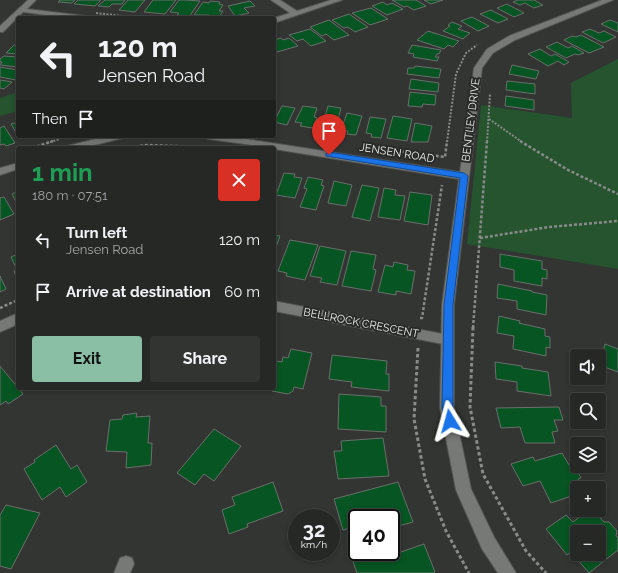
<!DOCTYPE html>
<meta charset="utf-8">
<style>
:root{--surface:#262826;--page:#323432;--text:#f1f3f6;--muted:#a4a6a7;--line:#424443;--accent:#8abfa5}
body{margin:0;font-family:Raleway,sans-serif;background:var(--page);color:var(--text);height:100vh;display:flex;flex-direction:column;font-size:15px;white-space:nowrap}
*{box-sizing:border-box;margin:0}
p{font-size:13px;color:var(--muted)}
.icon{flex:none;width:22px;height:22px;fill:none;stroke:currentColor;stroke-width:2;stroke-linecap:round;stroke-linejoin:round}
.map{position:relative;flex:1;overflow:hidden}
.side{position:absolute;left:16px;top:146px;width:260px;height:244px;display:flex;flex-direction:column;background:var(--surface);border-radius:4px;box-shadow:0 2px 6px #0003,0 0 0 1px var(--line)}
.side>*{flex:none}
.banner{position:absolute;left:16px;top:16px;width:260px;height:122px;border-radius:4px;box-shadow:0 2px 6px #0003,0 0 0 1px var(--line);background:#262826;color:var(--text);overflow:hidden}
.buttons{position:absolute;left:570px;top:349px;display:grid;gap:8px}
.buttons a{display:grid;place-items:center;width:36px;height:36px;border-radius:4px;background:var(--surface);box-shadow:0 2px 6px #0003,0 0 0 1px var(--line);font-size:20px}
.speed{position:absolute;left:288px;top:509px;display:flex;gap:8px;font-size:20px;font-weight:700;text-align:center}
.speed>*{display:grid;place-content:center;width:52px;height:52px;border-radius:50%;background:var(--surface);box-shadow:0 2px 6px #0003,0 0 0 1px var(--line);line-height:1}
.speed small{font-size:10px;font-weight:400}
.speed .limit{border:2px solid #111;border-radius:6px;background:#fff;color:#111}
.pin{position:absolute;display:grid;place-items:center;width:34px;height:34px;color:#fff;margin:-41px -17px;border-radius:50% 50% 50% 0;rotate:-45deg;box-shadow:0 0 4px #0007}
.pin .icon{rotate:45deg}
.me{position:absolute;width:44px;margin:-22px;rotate:352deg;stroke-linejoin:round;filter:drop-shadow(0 0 3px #0008)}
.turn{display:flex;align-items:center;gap:14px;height:84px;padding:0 16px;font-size:18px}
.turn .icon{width:52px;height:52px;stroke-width:2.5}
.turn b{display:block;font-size:28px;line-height:34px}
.then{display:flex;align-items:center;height:38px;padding:0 16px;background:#0003;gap:8px;font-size:15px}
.round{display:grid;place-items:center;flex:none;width:42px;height:42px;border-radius:4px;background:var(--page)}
.head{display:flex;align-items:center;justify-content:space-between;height:68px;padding:0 16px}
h1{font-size:24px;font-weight:700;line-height:30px;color:#1e9e55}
.action{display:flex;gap:8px;margin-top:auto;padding:8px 16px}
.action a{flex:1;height:46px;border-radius:4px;background:var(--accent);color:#111;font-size:16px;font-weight:700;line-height:46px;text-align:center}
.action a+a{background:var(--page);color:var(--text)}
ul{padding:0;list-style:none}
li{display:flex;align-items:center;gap:12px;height:52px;padding:0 16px}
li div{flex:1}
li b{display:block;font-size:15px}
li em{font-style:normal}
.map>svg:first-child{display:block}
.green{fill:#25542f}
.building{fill:#065522;stroke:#6c6e6c;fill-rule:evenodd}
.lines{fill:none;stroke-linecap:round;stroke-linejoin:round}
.street-casing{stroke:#515351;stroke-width:2}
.secondary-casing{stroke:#515351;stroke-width:2}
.path-far2{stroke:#898b89;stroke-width:2;stroke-dasharray:2 1.5;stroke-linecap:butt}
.path-far1{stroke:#898b89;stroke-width:2.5;stroke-dasharray:3 2;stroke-linecap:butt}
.path{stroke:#898b89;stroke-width:3;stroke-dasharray:3.5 2.5;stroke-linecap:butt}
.street{fill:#767976;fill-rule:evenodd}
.secondary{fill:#767976;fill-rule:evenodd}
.route{fill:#1a73e8;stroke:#114b97}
.labels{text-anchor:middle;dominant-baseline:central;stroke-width:4;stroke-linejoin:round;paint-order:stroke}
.street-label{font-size:11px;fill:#eceeed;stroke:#282b28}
</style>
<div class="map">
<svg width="618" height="573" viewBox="0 0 618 573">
<rect width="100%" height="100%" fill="#323532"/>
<path class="green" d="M618 59V269L467 244 481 105 572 118 571 83Z
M18 92V111L0 116V98Z"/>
<path class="building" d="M60 0H75L72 3 58 2Z
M78 0H101L95 6 74 4Z
M105 0H125L122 4H112L109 7 98 6Z
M128 0H145L135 12 119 10Z
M153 0H176L165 14 144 12Z
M179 0H186L200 1 189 17 177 15 179 13 170 12Z
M392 0H416L426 6 414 10 407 6 404 7Z
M424 0H443L431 4Z
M518 0H534L543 5 534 8 525 3 520 5 513 2Z
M210 1 220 2 219 4 223 5 219 11H223L219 17 208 16 209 15H194L203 2 209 3Z
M250 1 255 6 244 8 249 13 235 16 228 6Z
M383 2 387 5 392 3 403 9 387 15 372 6Z
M507 4 524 13 514 17 497 8Z
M371 8 388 19 370 25 352 13Z
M491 10 508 19 498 23 480 14Z
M349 14 368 27 355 32 348 27 344 28 332 20Z
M472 17 489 26 478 31 461 21Z
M329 20 349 35 334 40 326 34 322 36 310 27Z
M610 20 618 23V32L601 24Z
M452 22 462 26 458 29 470 33 463 39 443 31 450 26 448 25Z
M310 29 326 41 311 46 303 39 297 41 289 35Z
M590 29 599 33 604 31 616 37 603 43 582 32Z
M428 31 459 41 453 47 448 45 444 49 417 40Z
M581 35 604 47 589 53 564 40 572 36 576 37Z
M281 38 283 40 289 38 298 46 277 52 274 49V40Z
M557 42 568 48 572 46 584 53 578 55 575 54 566 58 546 47Z
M14 45H18V54L6 53Z
M412 45 441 50 439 54H437L435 57H439L437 61 413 57 414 54 408 53Z
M540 49 551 56 555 54 569 62 564 65 558 61 548 66 528 54Z
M4 56 18 57V67L0 65 2 62H0V59Z
M512 65 539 71 536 79 509 74Z
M415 66 441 69 439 78 407 74 408 68H414Z
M0 67 18 70V78L16 80 0 77Z
M411 79 439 83 438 92 409 89Z
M0 80 12 82 4 89 0 88Z
M507 81 535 84V94L506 90Z
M410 92 436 95 435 105 423 104 422 107 408 106Z
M506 96 534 100V110L505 106Z
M282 106 295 108 287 125 274 122Z
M303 106 317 108 314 117 317 118 313 128 300 126 302 123 295 122Z
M328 106 341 108 335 131 321 130Z
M347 113 362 116 356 135 347 134 348 131 341 130Z
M393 116 412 119 407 141 387 138Z
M370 117 386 119 381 138 371 137 372 134 366 133Z
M18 122V136L11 124Z
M415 123 432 126 428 142H411Z
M4 126 15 143 6 146 4 144 0 145V128Z
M284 173 295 174 294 177 302 178 295 198 276 195Z
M308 177 323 180 321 185 324 186 316 210 300 207 307 189 304 188Z
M334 181 352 185 346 206 328 203Z
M362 185 379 188 370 221 352 217Z
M384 188 396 190 395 195 405 196 400 220 378 217Z
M18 191V206L12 194Z
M410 192 432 195 428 225 404 221Z
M4 197 14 214 0 220V198Z
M274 235 280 236 274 253Z
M290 240 318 245 305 280 286 276 287 273 278 271Z
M320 246 346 251 337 285 320 282 322 278 310 276Z
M351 251 376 255 373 269 376 270 371 291 342 286Z
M18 254V282L14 271 17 270 11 257Z
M500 254 542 261V269L547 270V279L542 278V286L514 281V270L500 267Z
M394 262 408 265 407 270 415 271 411 294 396 291V295L378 292 385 265 393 267Z
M0 276 6 289 0 292Z
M498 284 532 291V292L547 295 546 315 517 309V301L497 298Z
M499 316 520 321 519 323 545 329V336L550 337V348L546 347V356L513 349 514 336 497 333Z
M605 344 618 349V372L599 365Z
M291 349 312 353 303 389 294 387 293 391 288 394 272 391 270 388H274V368L276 361 282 362 283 357 288 358Z
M332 355 387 361 386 374H389V391L351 387 352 382 329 379Z
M495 362 522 366V368L548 372 551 396 517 391V382L496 379Z
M0 366 23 394 8 404 6 401 0 405Z
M339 394 381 397V406H386V432L338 429Z
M559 407 563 420H554L558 431 552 432 555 443H525L520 427 501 428 496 408Z
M137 413 136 417 150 416 148 443H152L151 465 126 468 127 452 106 451 110 420 122 419 123 415Z
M214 429 241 446 214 481 204 474 195 485 177 473Z
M383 438 389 476 338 479 334 451H342L341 441Z
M56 445 71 469 77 465 87 482 66 497 60 487 42 500 24 469 35 462 34 460Z
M562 453 569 465 573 464 581 478 578 479 584 488H577V494L551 503 540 481 523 486 511 464 533 457 535 461Z
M273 482 283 511 247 524 248 527 229 534 222 510 235 505 232 497Z
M398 482 413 522 391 528V518H357V526L343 530 334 499Z
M6 505 40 513 11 569 0 566V515Z
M589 510H593L604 522H609L617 531 616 536 618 538V550L589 573 571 552 567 555 546 529 566 515 573 522ZM577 532H599V554H577Z
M398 543 401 552 424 544 435 572 432 573H357L352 559 373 552H391V546Z"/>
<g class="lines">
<g class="street-casing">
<path id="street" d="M28 0H36L27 9 86 16 90 18H68L23 12 3 32H0V26Z
M271 0H280L297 11 331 0H342L274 23V18L290 13Z
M274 301 448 335 453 336 454 340 453 344 448 345 274 311Z
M18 313V324L0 332V321Z
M126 556 132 558 134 564 130 573H114L120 558Z"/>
</g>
<g class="secondary-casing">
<path id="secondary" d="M602 0H613L515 40 493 53 482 68 454 305V408L471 489 494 537 516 573H498L482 549 456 490 440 408 442 305 459 179 274 149V148L208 139 203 136H227L460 172 474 68 487 49 509 36Z
M108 136H125L123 138 82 148H65L67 146Z
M18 163V169L0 175V168Z"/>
</g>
<path class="path-far2" d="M96 13 139 18
M489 119 522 142
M50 142 60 139
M447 142 456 74 466 53 477 45
M487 142 490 94"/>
<path class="path-far1" d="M520 141 568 170 618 194
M32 148 53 141
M125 148 147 145 202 147
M396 151 445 157 447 141
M480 238 549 227 618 221
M0 308 18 300
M420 318H422L442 185
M473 328 487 141"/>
<path class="path" d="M473 327 470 407 483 474 526 551 546 573
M418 348 414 419 425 479 446 531 469 573"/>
<use href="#street" class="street"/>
<use href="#secondary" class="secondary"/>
</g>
<path class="route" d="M329 152 464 173 468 176 453 305V408L455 421 454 425 450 426 446 425 442 408 444 305 460 178 326 156V153Z"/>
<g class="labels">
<g class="street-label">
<text transform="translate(471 120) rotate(-83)">BENTLEY DRIVE</text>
<text transform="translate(397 153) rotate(9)">JENSEN ROAD</text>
<text transform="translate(361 323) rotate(11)">BELLROCK CRESCENT</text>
</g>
</g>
</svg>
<div class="buttons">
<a><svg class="icon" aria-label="sound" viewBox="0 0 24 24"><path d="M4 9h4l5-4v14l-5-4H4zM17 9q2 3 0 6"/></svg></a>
<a><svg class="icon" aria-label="search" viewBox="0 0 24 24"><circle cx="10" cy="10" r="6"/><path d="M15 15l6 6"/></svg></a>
<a><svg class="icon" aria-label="layers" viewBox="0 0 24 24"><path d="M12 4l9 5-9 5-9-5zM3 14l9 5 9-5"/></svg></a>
<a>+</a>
<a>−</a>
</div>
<div class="speed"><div>32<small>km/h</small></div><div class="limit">40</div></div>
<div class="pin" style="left:329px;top:155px;background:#d93025"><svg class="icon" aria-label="arrive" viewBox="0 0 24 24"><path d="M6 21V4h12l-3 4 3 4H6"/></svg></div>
<svg class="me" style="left:450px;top:421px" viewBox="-20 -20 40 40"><path d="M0-17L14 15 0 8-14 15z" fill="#1a73e8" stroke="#fff" stroke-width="4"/></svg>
<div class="banner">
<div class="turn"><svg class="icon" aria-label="left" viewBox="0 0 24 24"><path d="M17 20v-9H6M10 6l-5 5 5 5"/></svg><div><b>120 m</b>Jensen Road</div></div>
<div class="then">Then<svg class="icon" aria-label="arrive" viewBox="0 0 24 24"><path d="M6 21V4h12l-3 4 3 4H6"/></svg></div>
</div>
<section class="side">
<div class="head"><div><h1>1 min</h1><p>180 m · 07:51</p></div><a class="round" style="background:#d93025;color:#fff"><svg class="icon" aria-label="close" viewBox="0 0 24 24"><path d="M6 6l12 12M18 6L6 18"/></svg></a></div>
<ul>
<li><svg class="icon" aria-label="left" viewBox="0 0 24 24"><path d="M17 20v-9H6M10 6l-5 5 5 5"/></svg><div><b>Turn left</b><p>Jensen Road</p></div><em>120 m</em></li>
<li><svg class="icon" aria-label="arrive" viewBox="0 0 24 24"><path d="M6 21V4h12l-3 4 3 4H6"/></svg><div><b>Arrive at destination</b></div><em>60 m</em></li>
</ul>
<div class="action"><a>Exit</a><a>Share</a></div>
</section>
</div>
